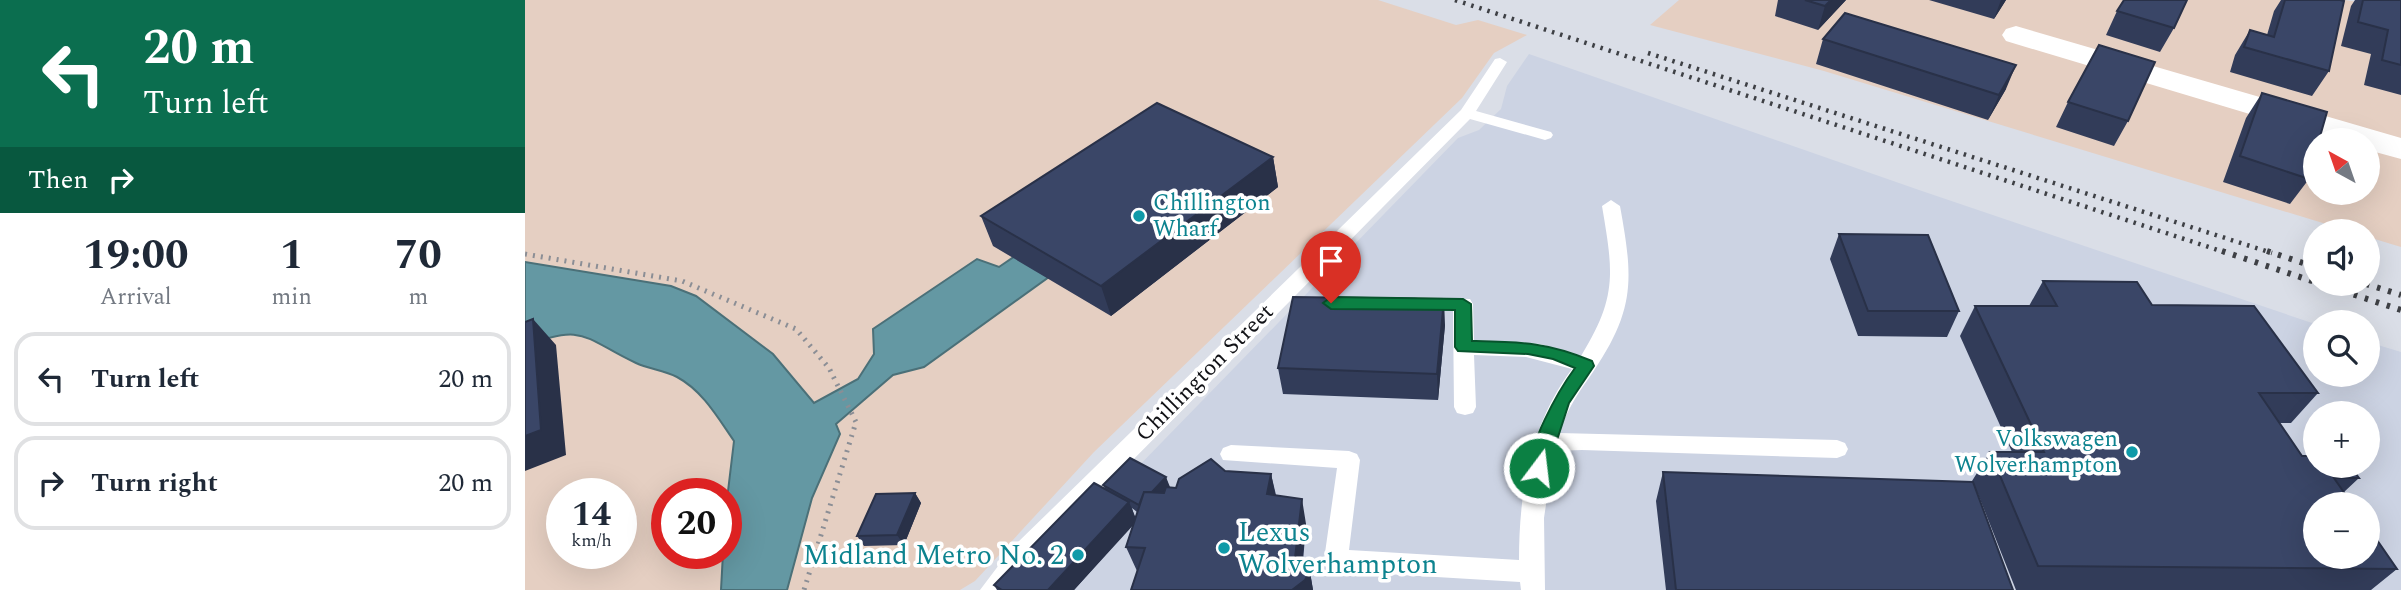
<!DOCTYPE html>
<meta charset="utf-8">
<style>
:root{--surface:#fff;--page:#f2f2f3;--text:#1f2937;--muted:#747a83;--line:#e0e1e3}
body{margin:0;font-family:Spectral,serif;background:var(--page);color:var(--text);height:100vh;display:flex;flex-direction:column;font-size:26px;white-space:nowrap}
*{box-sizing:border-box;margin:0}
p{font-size:23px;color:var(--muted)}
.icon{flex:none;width:38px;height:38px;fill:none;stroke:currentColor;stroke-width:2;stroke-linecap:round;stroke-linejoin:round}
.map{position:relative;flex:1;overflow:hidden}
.panel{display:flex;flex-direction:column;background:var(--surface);width:525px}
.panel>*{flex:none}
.top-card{background:#0b6e4f;color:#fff;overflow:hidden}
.needle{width:46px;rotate:320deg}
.controls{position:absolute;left:1778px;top:128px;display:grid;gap:14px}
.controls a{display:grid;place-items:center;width:77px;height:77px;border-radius:50%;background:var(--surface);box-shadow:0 7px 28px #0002;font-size:35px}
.speed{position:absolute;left:21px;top:478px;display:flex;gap:14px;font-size:35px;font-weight:700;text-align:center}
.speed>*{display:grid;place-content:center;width:91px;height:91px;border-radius:50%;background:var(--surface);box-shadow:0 7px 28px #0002;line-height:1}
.speed small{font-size:18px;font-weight:400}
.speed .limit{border:10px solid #d22;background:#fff;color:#111}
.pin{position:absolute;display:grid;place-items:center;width:60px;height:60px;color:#fff;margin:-72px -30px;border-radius:50% 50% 50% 0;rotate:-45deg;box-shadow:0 0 7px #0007}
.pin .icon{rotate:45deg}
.me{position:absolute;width:77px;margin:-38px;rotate:15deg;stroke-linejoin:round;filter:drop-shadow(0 0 5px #0008)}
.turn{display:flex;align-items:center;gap:24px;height:147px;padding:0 28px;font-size:32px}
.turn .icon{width:91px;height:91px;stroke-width:2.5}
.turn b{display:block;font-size:49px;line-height:60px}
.then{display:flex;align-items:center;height:66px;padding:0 28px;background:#0003;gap:14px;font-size:26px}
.eta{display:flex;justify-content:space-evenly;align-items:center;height:119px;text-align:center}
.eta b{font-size:42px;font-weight:700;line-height:49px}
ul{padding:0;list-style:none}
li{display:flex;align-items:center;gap:21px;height:94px;margin:0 14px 10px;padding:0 14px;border:4px solid var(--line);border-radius:21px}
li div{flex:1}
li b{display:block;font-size:26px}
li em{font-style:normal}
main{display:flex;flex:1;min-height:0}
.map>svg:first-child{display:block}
.built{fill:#ccd3e3;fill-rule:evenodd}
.industrial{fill:#e5cfc2;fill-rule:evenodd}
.water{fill:#6498a3;stroke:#4b7078;stroke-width:2}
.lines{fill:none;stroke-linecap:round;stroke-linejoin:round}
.path{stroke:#8b8e95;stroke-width:5;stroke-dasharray:2 6;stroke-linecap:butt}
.service{fill:#fff;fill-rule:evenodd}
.minor{fill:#fff;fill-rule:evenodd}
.rail-far1{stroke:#3e4045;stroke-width:4.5;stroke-dasharray:2.5 6;stroke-linecap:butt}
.rail{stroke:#3e4045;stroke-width:6;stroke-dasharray:3.5 8;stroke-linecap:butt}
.wall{fill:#323c59;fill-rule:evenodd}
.shaded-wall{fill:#293148}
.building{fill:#3a4667;stroke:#293148;stroke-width:2}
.route{fill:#0b8043;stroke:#07532c;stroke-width:2}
.culture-dot{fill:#0f9aa8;stroke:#fff;stroke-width:2.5}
.labels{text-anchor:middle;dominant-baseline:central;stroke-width:7;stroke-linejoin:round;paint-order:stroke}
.culture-label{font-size:23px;fill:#0d838f;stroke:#fff;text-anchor:start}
.street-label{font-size:23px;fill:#101115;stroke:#fff}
.near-culture-label{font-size:28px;fill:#0d838f;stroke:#fff;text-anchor:start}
</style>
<main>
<section class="panel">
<div class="top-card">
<div class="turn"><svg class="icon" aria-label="left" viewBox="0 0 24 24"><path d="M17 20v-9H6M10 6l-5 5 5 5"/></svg><div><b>20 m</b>Turn left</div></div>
<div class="then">Then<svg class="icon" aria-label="right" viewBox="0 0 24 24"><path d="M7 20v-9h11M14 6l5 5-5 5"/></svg></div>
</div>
<div class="eta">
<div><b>19:00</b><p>Arrival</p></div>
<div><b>1</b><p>min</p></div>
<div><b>70</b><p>m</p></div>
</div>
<ul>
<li><svg class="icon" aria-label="left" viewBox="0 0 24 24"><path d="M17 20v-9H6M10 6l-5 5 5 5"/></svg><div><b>Turn left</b></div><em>20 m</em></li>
<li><svg class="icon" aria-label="right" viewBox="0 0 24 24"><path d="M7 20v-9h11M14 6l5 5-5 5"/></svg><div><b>Turn right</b></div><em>20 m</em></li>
</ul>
</section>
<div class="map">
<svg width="1876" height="590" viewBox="0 0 1876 590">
<rect width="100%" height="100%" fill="#dadee7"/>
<path class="built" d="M1004 54 1394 190 1790 324V374H1843V342L1876 352V590H493L933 138 954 130 976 109 982 86ZM1790 413H1843V466H1790ZM1790 504H1843V556H1790Z"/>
<path class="industrial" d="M0 0H853L931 25 953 20 1002 35 969 53 937 98 569 452 450 581 435 590H0ZM37 494H96V553H37ZM142 494H201V553H142Z
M1154 0H1820L1876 9V247L1843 237V231H1824L1299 71 1125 25ZM1790 140H1843V192H1790Z"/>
<path class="water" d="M615 170 649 187 399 367 368 375 311 424 315 434 287 498 262 590H196L198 553H201V508L209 441C193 418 178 391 152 377 139 370 124 369 111 363 61 340 59 321 0 347V262L146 286 171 296 248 354 289 403 333 379 349 354 348 329 452 259 474 267Z"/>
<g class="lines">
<path class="path" d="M0 254 157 281 271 329 304 368 331 422 279 590"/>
<path class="service" d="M975 58 982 62 951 111 1026 132 1028 135 1026 138 1020 140 945 119 504 565 482 590H455L486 549 936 110 970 59Z
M1086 200 1095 206C1108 278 1111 308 1068 372 1054 392 1042 409 1034 433L1312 440 1320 443 1323 449 1320 455 1312 458 1057 450 1029 451 1019 518 1020 590H996L995 582 811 571 802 568 799 560 812 468 698 460 695 454 698 448 706 445 824 451 832 454 835 460 824 550 994 560C994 492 1005 425 1047 369L1001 357 949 355 951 407 948 413 940 415 932 413 929 407 928 311 886 309 883 304 886 299 893 297 945 299 948 304 949 340 1015 344 1056 356C1093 296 1088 272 1077 206Z"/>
<path class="minor" d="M1491 26 1876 138V159L1843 150V140H1811L1481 41 1477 35 1481 29Z"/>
<path class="rail-far1" d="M930 0 1702 253
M1123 53 1747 253"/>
<path class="rail" d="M1697 251 1790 282
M1742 251 1790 267
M1796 284 1876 310
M1841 284 1876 295"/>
</g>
<path class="wall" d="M1253 0H1321L1293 30 1250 16Z
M1404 0H1481L1469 19Z
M1756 0H1815L1804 71 1787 96 1705 72 1710 55 1725 30 1742 35 1749 11Z
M1830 0H1876V95L1839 85 1846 54 1816 46 1826 6Z
M1592 11 1649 28 1635 52 1581 35Z
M1298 39 1481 89 1463 120 1291 64Z
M1737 93 1784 179 1765 204 1698 182 1721 118Z
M1543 102 1603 121 1589 146 1531 127Z
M748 157 753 187 586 316 468 246 456 216Z
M1314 234 1434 311 1422 337 1333 336 1305 259Z
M1518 281 1627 305 1793 393 1766 423H1754L1777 456 1834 478 1819 492 1872 569 1846 590H1491L1451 489 1488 590H1141L1131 501 1138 472 1448 482 1447 481 1465 452H1487L1435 336 1450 306H1504Z
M920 325 913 400 758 394 753 368Z
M700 471 746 474 751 495 781 524 778 562 784 566 788 590H606L612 571 601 547 608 524 549 590H472L469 585 580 489 578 485 641 477 644 488H651ZM607 508 612 512 610 518Z
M390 493 396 503 379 545 339 546 332 536Z"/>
<path class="shaded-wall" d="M1306 0H1321L1293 30 1300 6Z
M1476 0H1481L1469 19Z
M1491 65 1481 89 1463 120 1474 95Z
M748 157 753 187 586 316 576 286Z
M919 299 920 325 913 400 912 374Z
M8 319 31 345 41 455 0 471V436Z
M746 474 751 498 742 494Z
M641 477 645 487 619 515 615 505Z
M390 493 396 503 379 545 372 535Z
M777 499 781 524 775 582 770 558Z
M604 502 612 521 549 590H523Z
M784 566 788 590H767Z"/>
<path class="building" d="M1280 0H1306L1300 6Z
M1599 0H1662L1649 28 1592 11Z
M1760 0H1815L1819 1 1804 71 1719 47 1725 30 1749 37Z
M1838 0H1876V65L1857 60 1863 30 1833 22Z
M1320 13 1491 65 1474 95 1298 39Z
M1574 45 1630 62 1603 121 1543 102Z
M1737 93 1802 112 1794 140H1790V155L1784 179 1715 156Z
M632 103 748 157 576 286 456 216Z
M1314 234 1403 235 1434 311H1343Z
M1518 281 1612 282 1627 305 1729 306 1793 393H1734L1777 456H1790V466H1825L1834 478H1809L1827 504H1790V556H1843V527L1872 569 1513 566 1465 452H1519L1450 306H1532Z
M768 297 919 299 912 374 753 368Z
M8 319 16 430 0 436V322Z
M605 458 641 477 627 492H619L614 505 578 485Z
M686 459 700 471 746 474 742 494 777 499 770 558 784 566V573L780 580 767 590H606L620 548 601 547 619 492 639 493 641 487 651 488 654 479Z
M1138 472 1448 482 1488 590H1151Z
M569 483 604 502 523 590H477L469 585Z
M390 493 372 535 332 536 351 494Z"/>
<path class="route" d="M806 297 938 299 946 304 947 341C995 342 1022 342 1067 361L1069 366 1044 403 1021 474 1014 476 1008 474C997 452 1036 387 1050 368L1028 359 1003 354 933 351 930 347V310L806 309 798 303Z"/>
<g class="culture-dot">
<circle cx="614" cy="216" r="7"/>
<circle cx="1607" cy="452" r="7"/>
<circle cx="699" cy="548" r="7"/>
<circle cx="553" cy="555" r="7"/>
</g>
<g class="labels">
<g class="culture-label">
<text x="628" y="203">Chillington<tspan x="628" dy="26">Wharf</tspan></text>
<text x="1593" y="439" text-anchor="end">Volkswagen<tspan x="1593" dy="26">Wolverhampton</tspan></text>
</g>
<g class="street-label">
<text transform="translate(680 373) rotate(-45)">Chillington Street</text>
</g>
<g class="near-culture-label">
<text x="713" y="532">Lexus<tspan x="713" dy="32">Wolverhampton</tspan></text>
<text x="539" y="555" text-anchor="end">Midland Metro No. 2</text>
</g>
</g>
</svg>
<div class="controls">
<a><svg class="needle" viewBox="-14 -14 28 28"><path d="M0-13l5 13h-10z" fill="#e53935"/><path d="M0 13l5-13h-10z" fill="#747a83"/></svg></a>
<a><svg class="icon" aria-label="sound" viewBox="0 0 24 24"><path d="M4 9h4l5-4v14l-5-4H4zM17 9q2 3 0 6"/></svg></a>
<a><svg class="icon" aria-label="search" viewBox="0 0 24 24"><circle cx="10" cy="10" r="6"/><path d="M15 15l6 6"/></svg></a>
<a>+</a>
<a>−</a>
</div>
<div class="speed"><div>14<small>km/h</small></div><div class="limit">20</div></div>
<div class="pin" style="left:806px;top:303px;background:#d93025"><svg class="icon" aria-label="arrive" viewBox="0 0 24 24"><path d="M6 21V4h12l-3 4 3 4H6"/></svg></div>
<svg class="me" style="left:1014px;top:468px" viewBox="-20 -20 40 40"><circle r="17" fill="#0b8043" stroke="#fff" stroke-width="3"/><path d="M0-11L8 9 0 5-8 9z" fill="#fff"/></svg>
</div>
</main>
